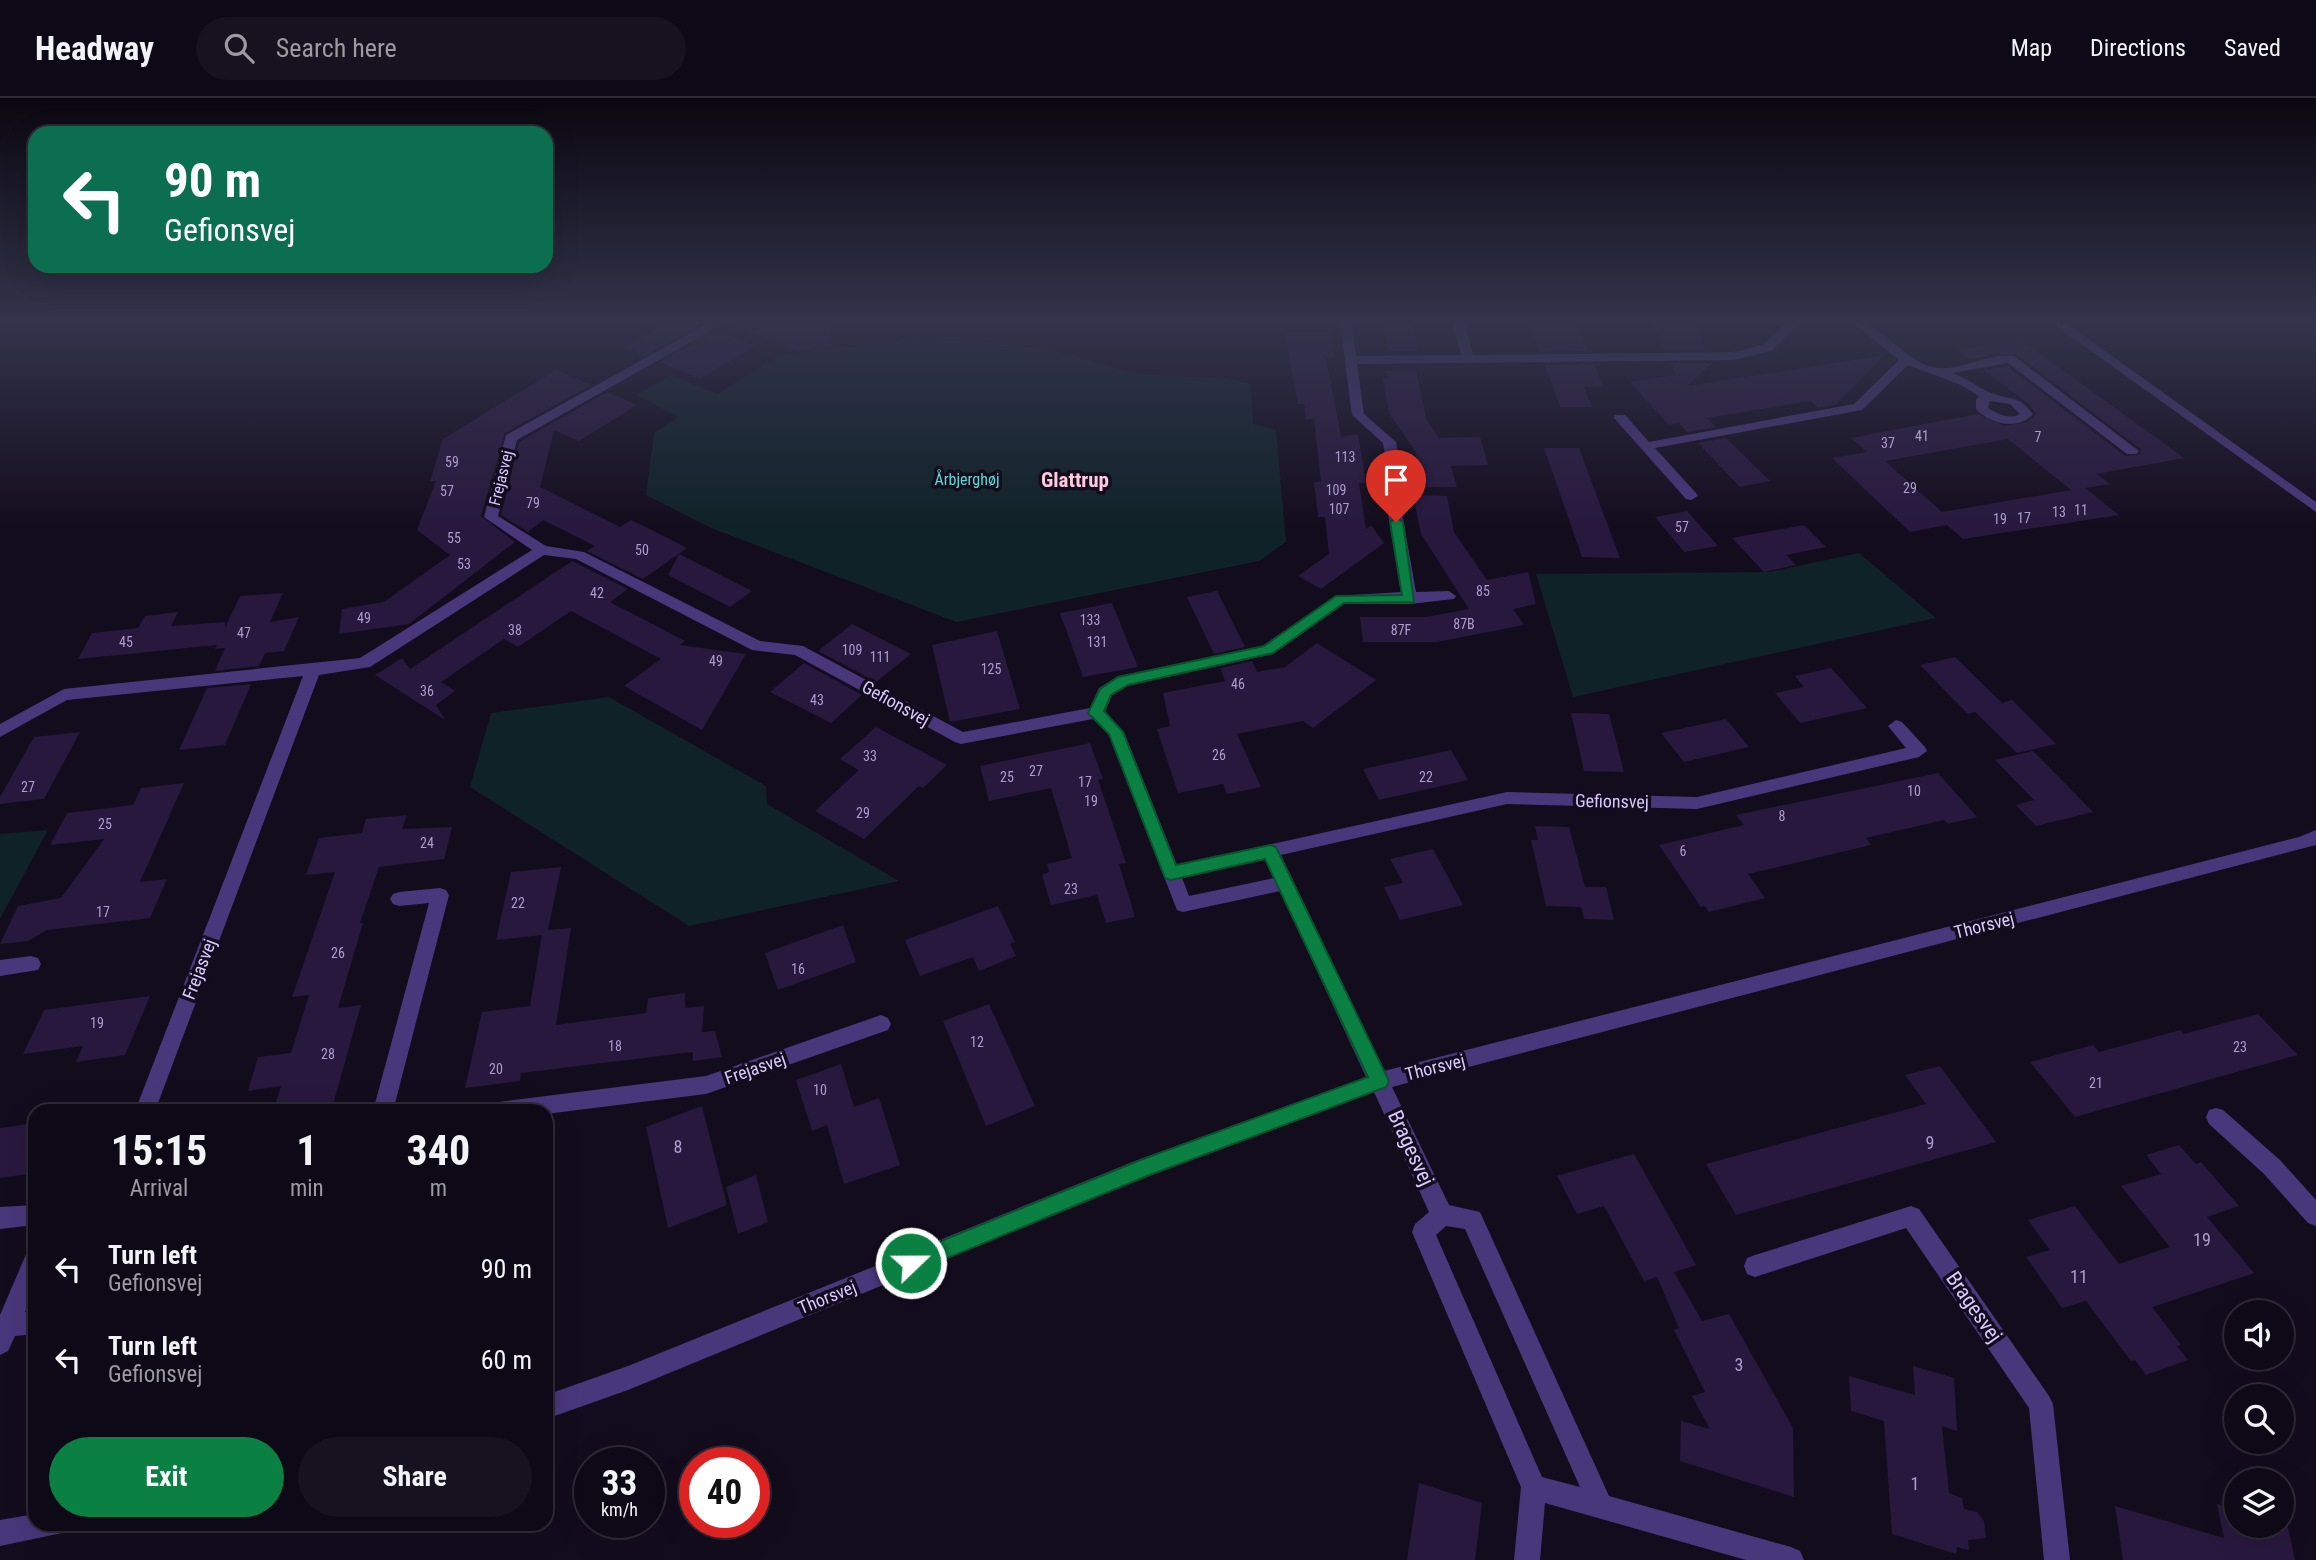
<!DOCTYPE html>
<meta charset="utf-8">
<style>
:root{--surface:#0e0916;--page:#17121f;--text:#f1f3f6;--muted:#9b9aa1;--line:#2e2a35;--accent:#0b8043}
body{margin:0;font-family:"Roboto Condensed",sans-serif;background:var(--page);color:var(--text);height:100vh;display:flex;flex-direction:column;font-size:26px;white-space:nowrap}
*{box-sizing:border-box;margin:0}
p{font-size:23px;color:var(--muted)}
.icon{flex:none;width:38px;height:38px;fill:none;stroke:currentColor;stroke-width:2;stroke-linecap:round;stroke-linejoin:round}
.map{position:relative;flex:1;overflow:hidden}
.side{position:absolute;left:28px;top:1006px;width:525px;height:427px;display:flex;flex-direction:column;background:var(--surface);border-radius:21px;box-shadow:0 7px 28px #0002,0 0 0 2px var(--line)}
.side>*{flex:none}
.top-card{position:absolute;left:28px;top:28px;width:525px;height:147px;border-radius:21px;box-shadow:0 7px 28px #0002,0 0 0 2px var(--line);background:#0b6e4f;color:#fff;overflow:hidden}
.tools{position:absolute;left:2224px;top:1202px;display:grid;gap:14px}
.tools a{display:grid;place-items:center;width:70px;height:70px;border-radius:50%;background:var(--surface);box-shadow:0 7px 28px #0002,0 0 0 2px var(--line);font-size:35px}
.speed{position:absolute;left:574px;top:1349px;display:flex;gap:14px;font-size:35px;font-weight:700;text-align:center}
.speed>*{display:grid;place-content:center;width:91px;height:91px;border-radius:50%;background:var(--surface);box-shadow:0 7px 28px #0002,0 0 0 2px var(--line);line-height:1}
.speed small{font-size:18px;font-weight:400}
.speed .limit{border:10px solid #d22;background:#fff;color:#111}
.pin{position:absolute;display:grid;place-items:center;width:60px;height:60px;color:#fff;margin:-72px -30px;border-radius:50% 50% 50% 0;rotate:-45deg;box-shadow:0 0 7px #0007}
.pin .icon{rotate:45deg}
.me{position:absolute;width:77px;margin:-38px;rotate:68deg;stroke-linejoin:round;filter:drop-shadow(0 0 5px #0008)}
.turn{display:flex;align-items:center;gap:24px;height:147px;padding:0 21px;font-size:32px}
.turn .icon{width:91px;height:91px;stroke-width:2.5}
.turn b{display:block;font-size:49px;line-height:60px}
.eta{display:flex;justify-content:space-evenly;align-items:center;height:119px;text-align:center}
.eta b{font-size:42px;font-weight:700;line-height:49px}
.cta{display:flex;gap:14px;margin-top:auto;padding:14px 21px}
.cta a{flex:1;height:80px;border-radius:42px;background:var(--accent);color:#fff;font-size:28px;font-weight:700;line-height:80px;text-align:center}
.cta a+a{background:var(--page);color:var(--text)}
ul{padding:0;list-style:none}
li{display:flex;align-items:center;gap:21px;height:91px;padding:0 21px}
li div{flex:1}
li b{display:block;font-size:26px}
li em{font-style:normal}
header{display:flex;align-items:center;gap:42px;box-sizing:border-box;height:98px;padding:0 35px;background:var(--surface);border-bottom:2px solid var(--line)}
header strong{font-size:33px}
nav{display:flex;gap:38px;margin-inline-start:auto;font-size:24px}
.search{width:490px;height:63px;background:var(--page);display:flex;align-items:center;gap:18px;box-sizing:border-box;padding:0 24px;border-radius:38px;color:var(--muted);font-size:26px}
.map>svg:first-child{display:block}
.green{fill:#0f2227}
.building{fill:#28183e;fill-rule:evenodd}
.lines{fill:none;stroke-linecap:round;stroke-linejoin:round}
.minor{fill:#49377c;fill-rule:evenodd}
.route{fill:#0b8043;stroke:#07532c;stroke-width:2}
.labels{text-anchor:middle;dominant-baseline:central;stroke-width:7;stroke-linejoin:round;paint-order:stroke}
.number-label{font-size:14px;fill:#ae9ccf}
.far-street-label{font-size:16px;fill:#dbc8ff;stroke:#130c1d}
.far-park-label{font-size:16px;fill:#55ddda;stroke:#130c1d}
.street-label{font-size:18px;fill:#dbc8ff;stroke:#130c1d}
.near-number-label{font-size:18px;fill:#ae9ccf}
.far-district-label{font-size:21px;font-weight:bold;fill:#ffcae0;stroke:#130c1d}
.near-street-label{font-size:21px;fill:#dbc8ff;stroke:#130c1d}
</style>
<header>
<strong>Headway</strong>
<div class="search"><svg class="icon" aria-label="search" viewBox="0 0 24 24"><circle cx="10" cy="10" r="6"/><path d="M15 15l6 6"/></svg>Search here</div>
<nav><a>Map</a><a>Directions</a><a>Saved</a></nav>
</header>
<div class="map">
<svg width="2316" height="1462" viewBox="0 0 2316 1462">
<rect width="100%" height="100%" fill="#130c1d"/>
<path class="green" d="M910 241C965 243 1020 245 1074 257 1093 262 1111 270 1130 274 1171 282 1212 274 1251 286L1253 326 1276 332 1286 444 1259 463 956 524 711 430 646 397 654 335 678 319 637 297 671 277 717 296 779 258Z
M1859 455 1936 520 1573 599 1536 476 1770 474Z
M609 599 766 688 767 706 899 783 689 828 470 689 491 615Z
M48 732 0 821V736Z"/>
<path class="building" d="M666 225 700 227 644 258 624 249Z
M733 225H827L833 248 799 253 733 228Z
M1382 225H1411L1418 253H1389Z
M1529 225H1577L1588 253 1540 254Z
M1652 225H1693L1706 252H1664Z
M716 233 755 248 700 281 660 264Z
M1284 234H1330L1334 260H1326L1341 339 1358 336 1366 385H1359L1366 431 1371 427 1384 445 1321 491 1298 478 1329 456 1325 419H1318L1314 384H1321L1314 321 1306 322 1304 306H1298Z
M2020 241 2184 360 2097 376 2110 386 2085 390 2119 417 1963 441 1947 427 1910 434 1832 360 1867 354 1851 340 1978 316 2004 328 2028 324 2036 316 2030 307 1984 272 2007 268 2125 358 2139 357 2141 351 2016 256H1995L1971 262 1957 252ZM2008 341 2071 392 1942 414 1885 363Z
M1885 257 1835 307 1818 310 1810 303 1707 320 1716 329 1687 334 1679 325 1669 327 1630 284 1676 277 1671 265H1712L1687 288Z
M1594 266 1603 288 1584 289 1592 309H1560L1545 267Z
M556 272 591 287 505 335 481 418 515 444 409 526 339 536 342 511 384 504 450 457 417 432 436 383H430L443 341Z
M1387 273H1416L1427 323 1439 340 1480 339 1488 367 1451 368 1457 389H1423L1415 353 1389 315 1383 280H1388Z
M607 294 637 307 579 343 554 332 540 389 620 429 631 422 687 450 643 481 587 453 595 448 543 422 528 434 501 417 519 344Z
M1726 340 1770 383 1740 389 1698 345Z
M1544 350H1579L1620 460 1582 459Z
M1413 397 1447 398 1454 434 1487 482 1528 474 1536 506 1513 511 1524 527 1437 544H1363L1360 519H1426L1469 511 1421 436Z
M1687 413 1718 448 1684 454 1655 419Z
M1804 427 1826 449 1786 457 1796 467 1764 474 1732 440Z
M679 456 752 493 730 509 668 477Z
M572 463 628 491 610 504 685 543 680 547 746 556 702 632 624 588 661 561 571 513 518 549 504 541 441 584 455 593 436 607 445 622 375 577 402 560 410 571Z
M1217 493 1245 549 1214 556 1187 499Z
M283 495 270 524 299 519 284 553 265 555 259 568 215 573 225 550 215 551 217 547 78 561 92 535 138 530 145 518 178 514 171 528 225 524V530L240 498Z
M1112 505 1138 569 1083 579 1060 515Z
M852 526 911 556 876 584 818 553Z
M997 533 1020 611 950 624 932 547Z
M1317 545 1376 582 1313 630 1303 623 1237 636 1261 689 1227 696 1223 686 1178 695 1157 631 1170 628 1163 595 1225 583 1220 570 1252 563 1257 574 1285 569Z
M1955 559 2002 605 2012 602 2056 646 2017 655 1975 614 1968 616 1920 567Z
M804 565 862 597 831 625 770 594Z
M1831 570 1867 610 1800 625 1775 595 1804 589 1795 578Z
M251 586 225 647 179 652 207 590Z
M1571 615 1609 616 1624 674 1584 673Z
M1726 621 1749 649 1684 664 1661 635Z
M876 629 947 667 923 690 919 688 864 741 815 713 859 672 840 661Z
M80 634 44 701 0 706V699L34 639Z
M1090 645 1103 681 1098 682 1126 765 1119 766 1135 819 1106 825 1097 797 1051 807 1042 777 1049 774 1047 766 1072 760 1051 690 989 703 980 668Z
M1451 652 1468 682 1379 702 1363 671Z
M2033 653 2093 714 2036 728 2016 707 2034 702 1995 662Z
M1938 675 1977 719 1948 726 1944 722 1866 740 1871 747 1748 776 1765 800 1709 814 1705 808 1701 809 1659 747 1744 727 1736 717Z
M184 685 140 784 167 781 150 820 47 832 28 843 0 846 18 808 61 800 104 741 50 747 67 715 133 707 141 690Z
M407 717 402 731 452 729 444 761 379 769 360 825H363L338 910 361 907 333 1007 273 1013 281 988 248 993 258 959 291 955 309 897 292 899 335 774 306 777 319 740 362 735 366 721Z
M1535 728 1569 729 1585 789H1606L1614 822 1584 821 1581 809 1546 808 1531 742H1538Z
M1433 751 1463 807 1400 822 1384 789 1403 785 1390 761Z
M561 769 548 832 571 830 556 927 646 915 648 900 685 895V910L704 908 702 934 715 933 722 959 693 963V954L521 975 520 983 465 990 482 914 530 908 542 837 496 842 511 774Z
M998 808 1015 844 1010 846 1016 858 979 873 973 859 920 878 905 842Z
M843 827 856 864 778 892 765 855Z
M150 898 125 957 76 964 83 948 23 956 44 912Z
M989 906 1035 1008 986 1028 943 923Z
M2258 916 2298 957 2075 1019 2030 964 2093 947 2099 954 2181 932 2184 936Z
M841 966 854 1009 879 1000 900 1067 844 1086 827 1027 812 1033 796 982Z
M1940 968 1996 1044 1736 1117 1706 1066 1926 1006 1905 977Z
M702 1008 727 1107 668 1130 646 1029Z
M35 1025V1075L0 1080V1030Z
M2179 1047 2196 1066 2201 1064 2239 1108 2207 1119 2254 1175 2152 1209 2181 1247 2177 1248 2188 1262 2146 1277 2135 1262 2131 1263 2086 1203 2062 1210 2026 1159 2050 1152 2028 1122 2075 1108 2119 1166 2170 1149 2121 1088 2161 1076 2146 1057Z
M1634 1056 1696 1167 1674 1174 1702 1223 1729 1216 1793 1330 1794 1399 1680 1363 1681 1323 1710 1331 1692 1298 1705 1294 1674 1232 1679 1230 1657 1179 1644 1183 1604 1108 1577 1116 1557 1078Z
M756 1077 768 1124 738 1136 726 1089Z
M1913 1268 1954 1280 1957 1333 1942 1328 1949 1395 1962 1400 1964 1411 1977 1414 1984 1423 1986 1440 1968 1442 1969 1452 1957 1449 1956 1456 1892 1436 1884 1323 1851 1313 1849 1278 1915 1297Z
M1419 1385 1482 1405 1475 1462H1407Z
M2217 1406 2236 1411V1428L2287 1425 2295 1462H2123L2115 1408 2224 1440Z"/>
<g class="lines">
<path class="minor" d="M709 225H724L517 342 498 418 546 448 584 454 760 543 803 548 963 634 1090 610 1099 590 1117 579 1263 548 1336 498 1401 494 1385 398 1389 380 1383 345 1352 317 1340 225H1352L1356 258 1461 257 1453 225H1465L1473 257 1733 254 1763 247 1787 225H1800L1771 253 1733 262 1357 266 1364 316 1396 344 1403 380 1399 398 1416 494 1449 493 1456 498 1454 501 1410 506H1344L1273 556 1128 587 1112 597 1105 614 1124 634 1177 767 1507 694 1697 699 1906 650 1888 628 1896 622 1902 624 1925 649 1927 653 1919 659 1697 711 1507 706 1281 757 1384 973 2299 739 2316 732V747L1392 989 1449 1107 1480 1114 1609 1398 1791 1449 1800 1453 1804 1462H1746L1545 1405 1540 1462H1514L1521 1389 1412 1134 1415 1126 1429 1114 1374 994 1148 1078 628 1292 546 1321V1297L628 1268 1135 1063 1366 979 1280 793 1183 814 1177 812 1109 637 1093 621 961 646 955 644 795 557 752 552 576 461 544 457 370 569 319 577 155 1013H135L303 578 67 602 0 639V626L64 591 360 560 532 452 484 419 506 337ZM1265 761 1274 780 1189 798 1182 780ZM1446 1128 1465 1131 1580 1389 1542 1379 1436 1137Z
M1853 225C1886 225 1904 267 1939 270 1963 272 1990 254 2014 258L2139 353 2137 356H2127L2008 265 1952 275C1967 280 1979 291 1994 296 2014 303 2018 297 2033 316 2018 333 1990 326 1976 311V302L1979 298 1961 287 1908 267 1862 312 1655 350 1696 395 1698 398 1691 402 1686 401 1614 320 1615 317H1625L1649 344 1854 306 1899 262ZM1990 303 2010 306 2020 316C2009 322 1998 316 1988 310Z
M2052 225H2066L2316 404V414Z
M440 790 446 792 449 797 393 1013H373L429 805 399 808 393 806 390 801 393 796 399 794Z
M31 858 38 860 41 866 38 872 0 878V862Z
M881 917 888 920 891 926 888 932 706 996 546 1016V1013H489L492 1006 499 1004 706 978Z
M2216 1010 2223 1012 2280 1062 2316 1102V1128L2308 1125 2264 1076 2209 1026 2206 1019 2209 1012Z
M35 1107V1127L0 1131V1109Z
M1911 1108 1919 1111 2049 1298 2053 1306 2070 1462H2044L2029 1310 1906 1130 1755 1179 1747 1176 1744 1168 1747 1160 1755 1157Z
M35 1151V1189L25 1214 35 1212V1236L15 1238 8 1253 0 1257V1217L27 1154Z
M35 1416V1426H66L62 1435 0 1448V1422Z"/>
</g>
<linearGradient id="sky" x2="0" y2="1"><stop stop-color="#0a0710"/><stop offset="0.52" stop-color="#33344c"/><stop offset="1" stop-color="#33344c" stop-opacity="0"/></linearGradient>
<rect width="2316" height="430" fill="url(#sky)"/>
<path class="route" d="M1396 420 1403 424 1414 504 1344 505 1273 555 1128 587 1111 597 1104 613 1123 634 1176 767 1270 747 1276 749 1389 983 1386 989 1147 1078 911 1175 904 1172 901 1165 904 1158 1143 1061 1368 979 1265 761 1171 782 1165 780 1109 636 1088 615 1100 591 1118 579 1264 548 1336 498 1402 497 1390 424Z"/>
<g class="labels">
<g class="number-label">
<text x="1922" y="338">41</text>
<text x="2038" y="339">7</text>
<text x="1888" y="345">37</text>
<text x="1345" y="359">113</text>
<text x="452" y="364">59</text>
<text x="1910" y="390">29</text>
<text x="1336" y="392">109</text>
<text x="447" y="393">57</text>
<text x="533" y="405">79</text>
<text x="1339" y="411">107</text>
<text x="2081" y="412">11</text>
<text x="2059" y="414">13</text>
<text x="2024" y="420">17</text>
<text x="2000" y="421">19</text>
<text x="1682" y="429">57</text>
<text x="454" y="440">55</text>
<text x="642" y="452">50</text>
<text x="464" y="466">53</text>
<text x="1483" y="493">85</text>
<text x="597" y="495">42</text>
<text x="364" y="520">49</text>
<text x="1090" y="522">133</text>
<text x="1464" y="526">87B</text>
<text x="515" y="532">38</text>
<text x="1401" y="532">87F</text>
<text x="244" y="535">47</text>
<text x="126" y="544">45</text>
<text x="1097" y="544">131</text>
<text x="852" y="552">109</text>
<text x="880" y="559">111</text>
<text x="716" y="563">49</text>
<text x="991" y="571">125</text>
<text x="1238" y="586">46</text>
<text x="427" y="593">36</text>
<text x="817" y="602">43</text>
<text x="1219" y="657">26</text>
<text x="870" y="658">33</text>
<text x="1036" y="673">27</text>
<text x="1007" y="679">25</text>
<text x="1426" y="679">22</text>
<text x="1085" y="684">17</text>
<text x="28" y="689">27</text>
<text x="1914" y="693">10</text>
<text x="1091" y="703">19</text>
<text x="863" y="715">29</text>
<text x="1782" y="718">8</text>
<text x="105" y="726">25</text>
<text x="427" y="745">24</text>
<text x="1683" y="753">6</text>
<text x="1071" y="791">23</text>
<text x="518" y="805">22</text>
<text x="103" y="814">17</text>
<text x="338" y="855">26</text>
<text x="798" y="871">16</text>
<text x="97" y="925">19</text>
<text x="977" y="944">12</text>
<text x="615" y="948">18</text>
<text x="2240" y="949">23</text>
<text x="328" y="956">28</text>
<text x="496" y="971">20</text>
<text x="2096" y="985">21</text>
<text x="820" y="992">10</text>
</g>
<g class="far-street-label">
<text transform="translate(501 380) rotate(-76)">Frejasvej</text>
</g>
<g class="far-park-label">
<text x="967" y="381">Årbjerghøj</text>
</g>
<g class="street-label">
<text transform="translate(896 605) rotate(29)">Gefionsvej</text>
<text transform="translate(1612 703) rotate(1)">Gefionsvej</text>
<text transform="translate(1984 827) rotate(-14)">Thorsvej</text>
<text transform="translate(199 871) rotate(-69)">Frejasvej</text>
<text transform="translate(1435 969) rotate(-14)">Thorsvej</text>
<text transform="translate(755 970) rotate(-19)">Frejasvej</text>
<text transform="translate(827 1199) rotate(-22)">Thorsvej</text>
</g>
<g class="near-number-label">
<text x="1930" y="1044">9</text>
<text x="678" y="1048">8</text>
<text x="2202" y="1141">19</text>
<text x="2079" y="1178">11</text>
<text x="1739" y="1266">3</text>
<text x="1915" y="1385">1</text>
</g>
<g class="far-district-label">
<text x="1075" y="382">Glattrup</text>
</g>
<g class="near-street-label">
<text transform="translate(1411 1050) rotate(65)">Bragesvej</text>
<text transform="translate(1974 1209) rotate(55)">Bragesvej</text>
</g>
</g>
</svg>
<div class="tools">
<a><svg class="icon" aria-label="sound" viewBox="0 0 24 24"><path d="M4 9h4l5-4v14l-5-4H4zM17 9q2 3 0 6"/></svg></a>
<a><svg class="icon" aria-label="search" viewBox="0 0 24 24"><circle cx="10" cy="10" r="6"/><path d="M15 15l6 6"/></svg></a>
<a><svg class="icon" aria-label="layers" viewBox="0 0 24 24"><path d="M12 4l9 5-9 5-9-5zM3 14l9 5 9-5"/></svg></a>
</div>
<div class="speed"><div>33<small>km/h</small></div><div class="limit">40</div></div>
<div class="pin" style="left:1396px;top:424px;background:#d93025"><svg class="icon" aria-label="arrive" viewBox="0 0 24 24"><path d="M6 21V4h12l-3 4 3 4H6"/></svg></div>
<svg class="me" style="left:911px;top:1165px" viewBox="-20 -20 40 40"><circle r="17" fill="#0b8043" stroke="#fff" stroke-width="3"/><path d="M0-11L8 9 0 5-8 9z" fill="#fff"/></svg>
<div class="top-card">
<div class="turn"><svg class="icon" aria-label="left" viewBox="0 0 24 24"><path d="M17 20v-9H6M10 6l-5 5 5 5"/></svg><div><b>90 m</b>Gefionsvej</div></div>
</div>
<section class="side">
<div class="eta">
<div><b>15:15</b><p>Arrival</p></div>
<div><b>1</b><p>min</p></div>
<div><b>340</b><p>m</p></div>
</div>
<ul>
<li><svg class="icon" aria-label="left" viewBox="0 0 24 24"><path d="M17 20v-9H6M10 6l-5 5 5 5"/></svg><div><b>Turn left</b><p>Gefionsvej</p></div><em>90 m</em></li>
<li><svg class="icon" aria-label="left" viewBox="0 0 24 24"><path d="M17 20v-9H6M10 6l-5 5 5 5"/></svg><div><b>Turn left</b><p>Gefionsvej</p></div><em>60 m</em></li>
</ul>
<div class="cta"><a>Exit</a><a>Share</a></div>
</section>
</div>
